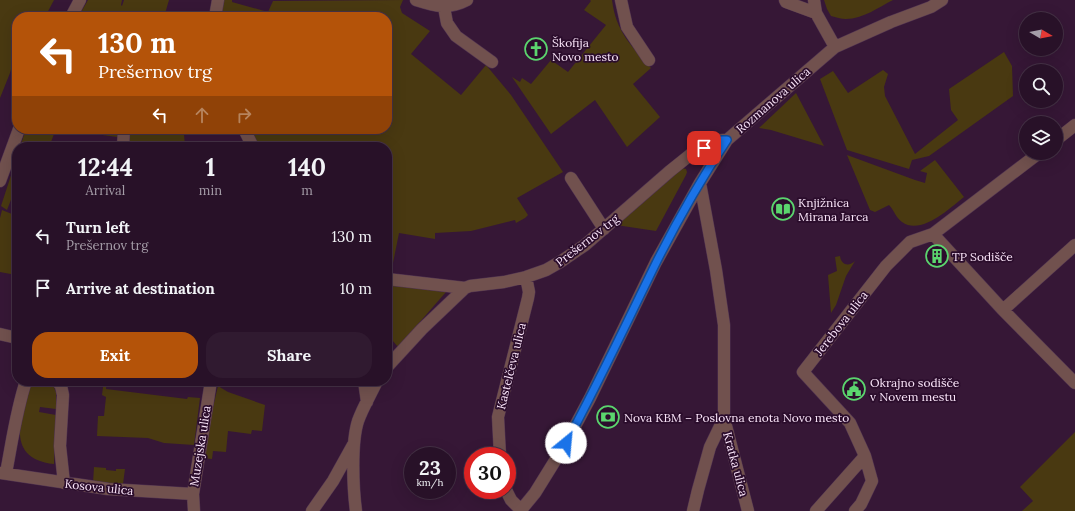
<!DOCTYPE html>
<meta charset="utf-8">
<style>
:root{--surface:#281128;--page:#301a30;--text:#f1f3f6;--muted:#a59da8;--line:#443145;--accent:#b45309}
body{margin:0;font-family:Lora,serif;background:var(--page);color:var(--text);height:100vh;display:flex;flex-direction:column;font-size:15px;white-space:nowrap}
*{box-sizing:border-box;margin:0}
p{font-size:13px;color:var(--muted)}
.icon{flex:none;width:22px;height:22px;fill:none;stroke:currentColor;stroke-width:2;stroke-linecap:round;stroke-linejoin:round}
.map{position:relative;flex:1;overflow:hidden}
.drawer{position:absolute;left:12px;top:142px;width:380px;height:244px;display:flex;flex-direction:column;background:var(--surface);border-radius:16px;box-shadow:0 4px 16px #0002,0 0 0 1px var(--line)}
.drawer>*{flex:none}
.hud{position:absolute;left:12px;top:12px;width:380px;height:122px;border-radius:16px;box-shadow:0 4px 16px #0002,0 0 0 1px var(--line);background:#b45309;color:#fff;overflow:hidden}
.needle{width:26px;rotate:100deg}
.buttons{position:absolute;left:1019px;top:12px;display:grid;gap:8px}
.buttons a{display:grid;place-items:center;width:44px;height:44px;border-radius:50%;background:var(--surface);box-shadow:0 4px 16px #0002,0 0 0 1px var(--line);font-size:20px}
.speed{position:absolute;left:404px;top:447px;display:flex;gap:8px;font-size:20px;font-weight:700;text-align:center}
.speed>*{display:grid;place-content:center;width:52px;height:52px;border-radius:50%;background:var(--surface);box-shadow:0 4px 16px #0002,0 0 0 1px var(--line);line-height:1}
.speed small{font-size:10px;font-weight:400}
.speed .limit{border:6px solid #d22;background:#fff;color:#111}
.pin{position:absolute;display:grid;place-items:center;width:34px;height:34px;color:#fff;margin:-17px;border-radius:8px;box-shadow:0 2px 6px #0006}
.me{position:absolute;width:44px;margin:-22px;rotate:28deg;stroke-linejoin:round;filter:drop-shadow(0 0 3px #0008)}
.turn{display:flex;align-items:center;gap:14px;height:84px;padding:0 20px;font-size:18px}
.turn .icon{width:52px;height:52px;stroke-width:2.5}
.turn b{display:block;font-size:28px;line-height:34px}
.lanes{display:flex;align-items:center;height:38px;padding:0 20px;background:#0003;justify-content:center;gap:20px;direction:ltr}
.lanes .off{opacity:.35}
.eta{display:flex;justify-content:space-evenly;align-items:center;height:68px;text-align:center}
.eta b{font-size:24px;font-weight:800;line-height:28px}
.primary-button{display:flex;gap:8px;margin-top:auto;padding:8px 20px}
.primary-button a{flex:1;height:46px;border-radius:16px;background:var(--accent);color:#fff;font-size:16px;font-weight:800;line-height:46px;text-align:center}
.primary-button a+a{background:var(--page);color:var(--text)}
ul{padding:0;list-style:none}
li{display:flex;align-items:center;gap:12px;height:52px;padding:0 20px}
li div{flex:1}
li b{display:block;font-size:15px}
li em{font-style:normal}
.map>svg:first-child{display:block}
.green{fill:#493911}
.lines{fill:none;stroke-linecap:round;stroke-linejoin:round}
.street-casing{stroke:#513451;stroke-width:13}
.street{stroke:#71514e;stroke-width:12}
.route-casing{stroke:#114b97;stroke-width:10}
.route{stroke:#1a73e8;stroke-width:7}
.labels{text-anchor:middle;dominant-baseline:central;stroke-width:3.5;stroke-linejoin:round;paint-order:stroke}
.poi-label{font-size:12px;fill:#f9e4f8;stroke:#2b0d2c;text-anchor:start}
.street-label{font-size:12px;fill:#f9e4f8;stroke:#2b0d2c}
</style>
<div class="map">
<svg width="1075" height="511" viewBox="0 0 1075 511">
<rect width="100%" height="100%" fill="#361736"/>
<path class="green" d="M0 0H54L45 17H17V55L14 58 10 73 0 98Z
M88 0H122L121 5 122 6 124 0H169L164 17H78Z
M224 0H232V2L268 12 273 1 403 0 400 7 402 13 430 31 411 54 461 95 486 65 511 95 563 172 517 198 528 215 525 218 516 223 515 220 471 231 435 233V239L399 233 392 268 387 267V205L389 182H387V147H265L254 139 249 129H387V17H219Z
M590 0H612C616 32 631 45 651 68L633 84 660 117 627 147 595 100 551 134 512 77 520 82 522 78 531 84 551 60 568 72 606 25 584 10 591 1Z
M824 0H893C879 7 863 19 846 19 841 19 836 17 831 16L827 9Z
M1004 52 1012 66 1013 96 929 156 912 160 909 169 847 150 820 79 833 71 848 93 883 70 888 74 884 87 885 96 915 154 958 120 951 110 949 89Z
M796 93 824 146 771 130 759 128Z
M26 129H56L49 147H20Z
M96 129H120L117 137 95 134Z
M128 129H177V134H184L185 147H125Z
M847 155 915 180 925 183 927 173 920 171 935 160 964 197C950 208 921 236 902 222 896 218 894 210 889 205L875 212 870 210Z
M17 157V193L14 192 7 210 1 206Z
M682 168 686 169 687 172 686 175 656 231 616 225Z
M2 210 17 216V296L12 293 16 275 0 272V218Z
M840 256C841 265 849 267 855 261L846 276 836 305 831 313 828 275 837 271 835 257Z
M389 285 446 292 398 347 387 334V290Z
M30 381H51L56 392V409L40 407 39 412 56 415 54 464C3 458 22 415 30 381Z
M101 381H107L106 389 187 399 188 397 200 398 194 445 164 443 148 438 97 436 98 416H104L106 397 102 395 103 387Z
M218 386 228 392 265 405 262 431 252 430 251 434 228 431 226 452 213 451 212 459 204 458 208 428Z
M1075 432V511H1022L1033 501 1020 487Z
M94 467 106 468V470L116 471V469H125L123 484 118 486 93 483Z"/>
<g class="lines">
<g class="street-casing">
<path id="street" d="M416 0C435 6 448 10 467 0
M621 0 627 27 649 60
M785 0 786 2 816 13
M814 0 816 13 835 47
M444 7 447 23 456 36 492 62
M71 17 80 0
M215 17 218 0
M244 129 253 147
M1056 140 1075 125
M123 147 124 129
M571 178 604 229
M0 181 19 129
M700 183 716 270 724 325V418L748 511
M933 234 1003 310 1075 383
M387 279 465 288
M1003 310 1075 245
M0 334 17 338
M387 367 422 329 465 288 470 286 504 282 526 277 546 270 560 262 585 245 670 171 690 155 722 140H727
M57 381 61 386 63 395 60 446 64 483
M364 381 367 402
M500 456 498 417 528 298 529 292 526 277
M0 473 108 489 193 494
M6 473C12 442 16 411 26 381
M506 490 511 500 521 510 535 493 566 443 590 398 656 262 700 183 727 140 835 47 891 22 931 7 942 0
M194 511 193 494 211 381
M312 511 333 481 353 445
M356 511C353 488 351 443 358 421 363 407 371 394 377 381
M693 511 698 490 710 447 724 418
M816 511 865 456
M855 511 861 504 872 481 865 456 850 423 803 372 886 266 910 242 933 234 1039 153"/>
</g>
<use href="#street" class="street"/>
</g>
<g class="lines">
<g class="route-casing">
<path id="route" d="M566 443C598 384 626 324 656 263 677 221 701 179 727 140H722L704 148"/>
</g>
<use href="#route" class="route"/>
</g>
<defs>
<g id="church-ring" transform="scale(1.15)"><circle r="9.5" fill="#2b0d2c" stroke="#5bd56e" stroke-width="1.5"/><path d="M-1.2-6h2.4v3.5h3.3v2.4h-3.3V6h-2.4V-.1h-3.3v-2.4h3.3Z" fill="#5bd56e"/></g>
<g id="library-ring" transform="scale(1.15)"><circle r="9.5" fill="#2b0d2c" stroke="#5bd56e" stroke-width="1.5"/><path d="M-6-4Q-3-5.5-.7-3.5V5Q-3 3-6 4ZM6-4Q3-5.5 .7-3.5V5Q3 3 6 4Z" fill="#5bd56e"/></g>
<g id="building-ring" transform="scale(1.15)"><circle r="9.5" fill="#2b0d2c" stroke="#5bd56e" stroke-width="1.5"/><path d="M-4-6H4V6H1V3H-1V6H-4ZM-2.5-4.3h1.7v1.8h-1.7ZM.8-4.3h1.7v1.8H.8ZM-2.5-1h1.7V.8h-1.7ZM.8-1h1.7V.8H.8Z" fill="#5bd56e"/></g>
<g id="civic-ring" transform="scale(1.15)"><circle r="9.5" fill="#2b0d2c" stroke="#5bd56e" stroke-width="1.5"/><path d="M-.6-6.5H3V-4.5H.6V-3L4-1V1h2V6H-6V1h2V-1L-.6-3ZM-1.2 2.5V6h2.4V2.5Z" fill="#5bd56e"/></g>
<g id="bank-ring" transform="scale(1.15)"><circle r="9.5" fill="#2b0d2c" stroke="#5bd56e" stroke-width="1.5"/><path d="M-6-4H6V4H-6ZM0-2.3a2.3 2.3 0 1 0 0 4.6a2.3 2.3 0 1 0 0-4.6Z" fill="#5bd56e"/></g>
</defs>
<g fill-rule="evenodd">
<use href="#church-ring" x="536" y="49"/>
<use href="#library-ring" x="783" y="209"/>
<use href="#building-ring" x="937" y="256"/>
<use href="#civic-ring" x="854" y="389"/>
<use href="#bank-ring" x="608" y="417"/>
</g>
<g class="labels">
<g class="poi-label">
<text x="552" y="42">Škofija<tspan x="552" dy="14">Novo mesto</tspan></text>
<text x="798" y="202">Knjižnica<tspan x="798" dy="14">Mirana Jarca</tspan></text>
<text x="952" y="256">TP Sodišče</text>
<text x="870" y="382">Okrajno sodišče<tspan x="870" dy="14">v Novem mestu</tspan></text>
<text x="624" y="417">Nova KBM – Poslovna enota Novo mesto</text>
</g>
<g class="street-label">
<text transform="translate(773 100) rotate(-41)">Rozmanova ulica</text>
<text transform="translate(587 240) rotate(-38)">Prešernov trg</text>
<text transform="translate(841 323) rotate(-52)">Jerebova ulica</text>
<text transform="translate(511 366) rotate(-76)">Kastelčeva ulica</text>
<text transform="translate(200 446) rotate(-81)">Muzejska ulica</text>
<text transform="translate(736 464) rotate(75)">Kratka ulica</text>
<text transform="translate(99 487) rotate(6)">Kosova ulica</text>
</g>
</g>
</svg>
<div class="buttons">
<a><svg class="needle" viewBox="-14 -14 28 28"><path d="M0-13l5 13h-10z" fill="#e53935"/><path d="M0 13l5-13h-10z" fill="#a59da8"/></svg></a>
<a><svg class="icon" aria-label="search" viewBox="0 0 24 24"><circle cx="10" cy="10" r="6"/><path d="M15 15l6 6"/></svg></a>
<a><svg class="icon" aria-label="layers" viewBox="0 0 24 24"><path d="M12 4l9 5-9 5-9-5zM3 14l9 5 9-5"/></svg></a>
</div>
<div class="speed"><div>23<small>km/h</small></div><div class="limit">30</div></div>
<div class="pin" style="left:704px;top:148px;background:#d93025"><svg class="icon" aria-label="arrive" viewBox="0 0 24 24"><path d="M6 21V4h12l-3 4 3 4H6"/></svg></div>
<svg class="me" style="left:566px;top:443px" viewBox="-20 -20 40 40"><circle r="19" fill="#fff"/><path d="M0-13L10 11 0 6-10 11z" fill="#1a73e8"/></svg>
<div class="hud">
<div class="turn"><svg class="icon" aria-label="left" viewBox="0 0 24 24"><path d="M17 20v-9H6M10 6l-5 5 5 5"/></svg><div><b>130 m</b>Prešernov trg</div></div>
<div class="lanes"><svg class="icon" aria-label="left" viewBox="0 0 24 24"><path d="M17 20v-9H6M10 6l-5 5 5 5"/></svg><svg class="icon off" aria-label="ahead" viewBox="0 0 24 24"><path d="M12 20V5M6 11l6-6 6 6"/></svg><svg class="icon off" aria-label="right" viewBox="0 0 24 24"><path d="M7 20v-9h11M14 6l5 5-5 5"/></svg></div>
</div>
<section class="drawer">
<div class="eta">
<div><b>12:44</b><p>Arrival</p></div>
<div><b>1</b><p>min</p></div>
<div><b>140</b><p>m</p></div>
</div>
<ul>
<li><svg class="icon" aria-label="left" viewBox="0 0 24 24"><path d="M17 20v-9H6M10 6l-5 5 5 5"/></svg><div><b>Turn left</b><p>Prešernov trg</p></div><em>130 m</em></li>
<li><svg class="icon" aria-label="arrive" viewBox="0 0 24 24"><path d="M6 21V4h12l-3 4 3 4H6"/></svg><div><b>Arrive at destination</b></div><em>10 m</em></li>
</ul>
<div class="primary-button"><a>Exit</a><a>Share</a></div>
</section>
</div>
